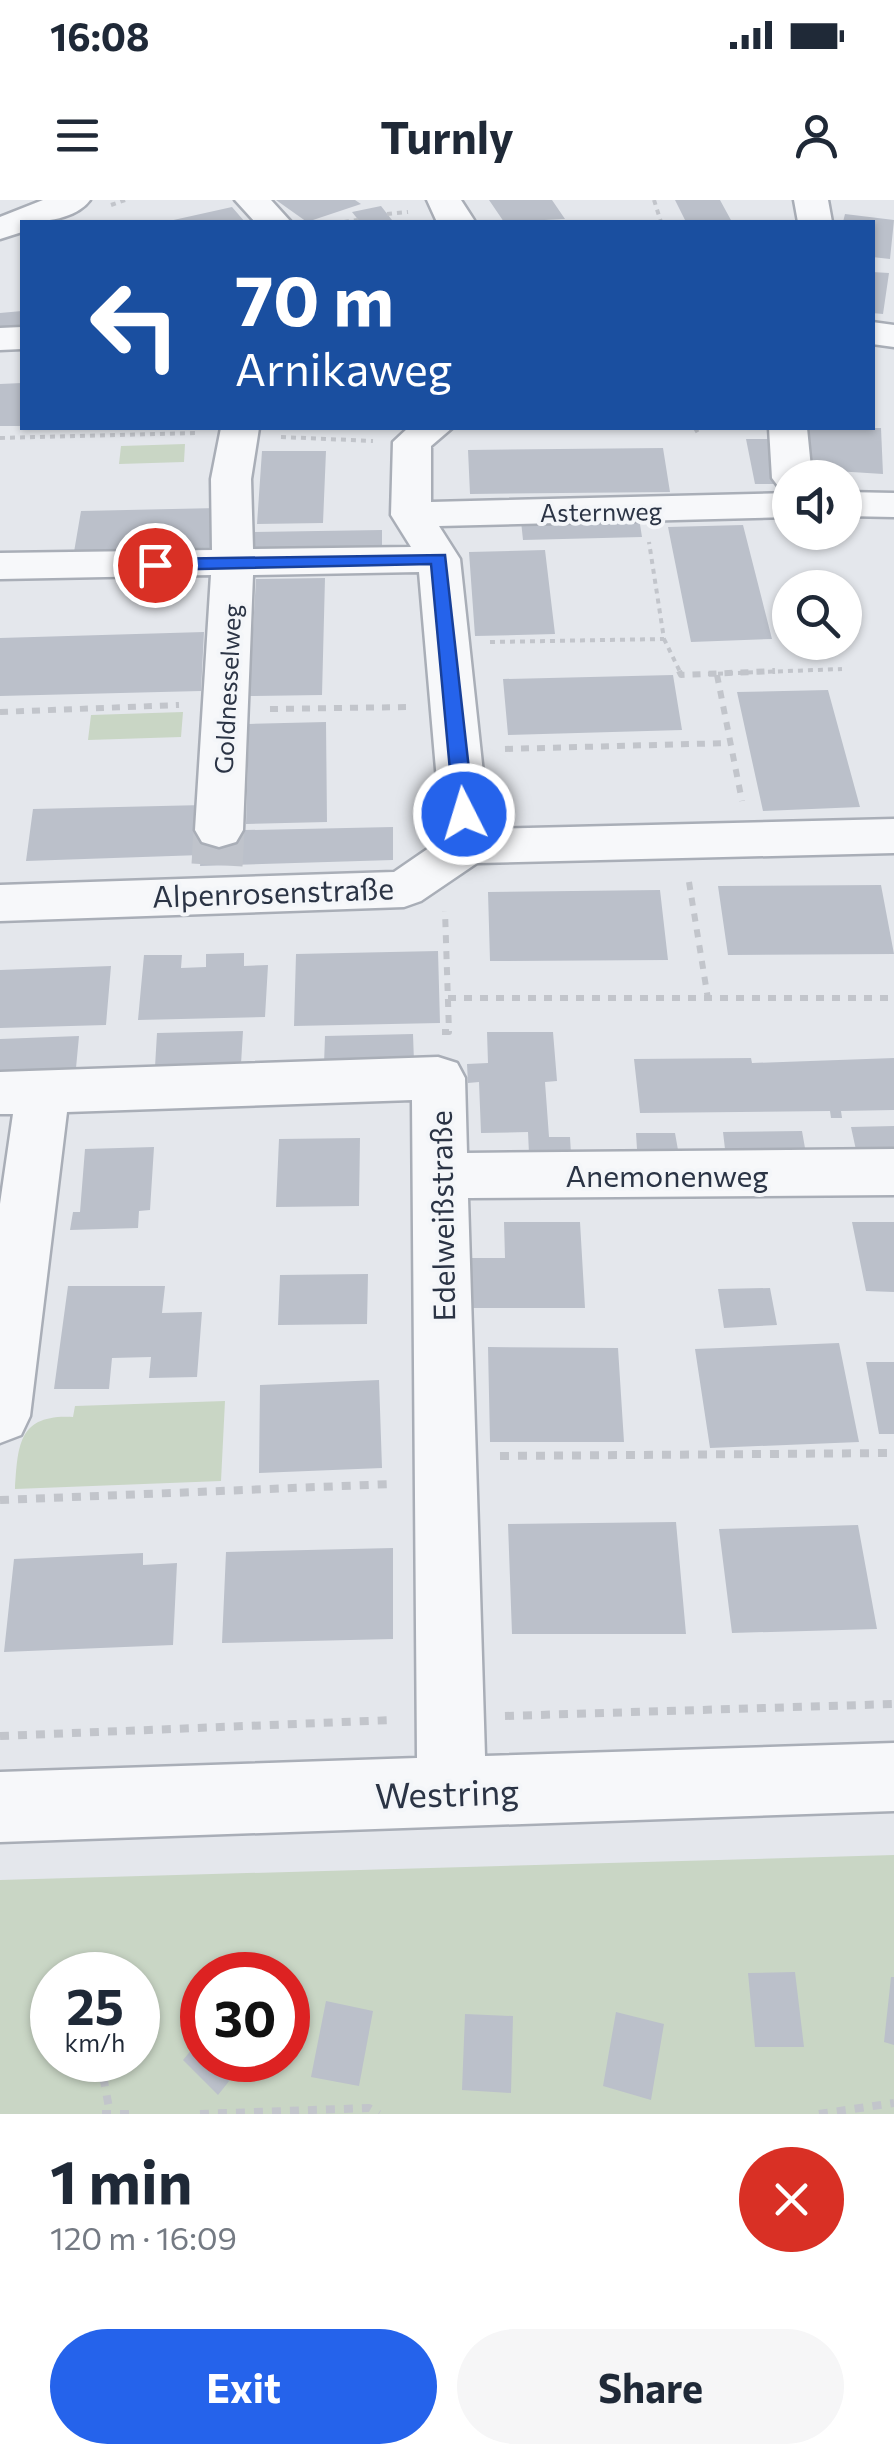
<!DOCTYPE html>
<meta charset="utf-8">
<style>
:root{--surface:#fff;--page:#f6f6f7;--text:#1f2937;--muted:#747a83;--accent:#2563eb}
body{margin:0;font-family:Commissioner,sans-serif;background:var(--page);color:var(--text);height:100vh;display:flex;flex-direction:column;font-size:38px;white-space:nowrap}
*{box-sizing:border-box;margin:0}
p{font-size:32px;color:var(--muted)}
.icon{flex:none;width:55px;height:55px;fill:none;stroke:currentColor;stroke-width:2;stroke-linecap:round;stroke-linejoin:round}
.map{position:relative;height:1914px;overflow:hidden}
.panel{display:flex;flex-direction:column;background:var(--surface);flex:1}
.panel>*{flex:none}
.banner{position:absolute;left:20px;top:20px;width:855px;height:210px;border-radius:0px;box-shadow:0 2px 8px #0004;background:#1a4fa0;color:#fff;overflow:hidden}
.buttons{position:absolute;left:772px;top:260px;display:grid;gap:20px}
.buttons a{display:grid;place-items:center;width:90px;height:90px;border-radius:50%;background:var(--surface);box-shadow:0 2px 8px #0004;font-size:50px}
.speed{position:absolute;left:30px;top:1752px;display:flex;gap:20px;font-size:50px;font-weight:700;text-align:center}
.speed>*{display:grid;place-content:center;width:130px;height:130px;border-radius:50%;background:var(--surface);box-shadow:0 2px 8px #0004;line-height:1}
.speed small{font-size:25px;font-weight:400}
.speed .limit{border:15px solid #d22;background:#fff;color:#111}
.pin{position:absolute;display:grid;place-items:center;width:85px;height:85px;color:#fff;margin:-42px;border:5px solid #fff;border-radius:50%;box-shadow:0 2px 10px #0007}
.me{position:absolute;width:110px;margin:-55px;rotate:355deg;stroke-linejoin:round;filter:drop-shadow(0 0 8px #0008)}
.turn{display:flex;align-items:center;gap:35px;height:210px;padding:0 50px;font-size:45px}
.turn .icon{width:130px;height:130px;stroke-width:2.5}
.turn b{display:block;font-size:70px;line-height:85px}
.round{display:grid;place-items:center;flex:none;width:105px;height:105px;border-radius:52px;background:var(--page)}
.headline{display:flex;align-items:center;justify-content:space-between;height:170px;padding:0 50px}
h1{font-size:60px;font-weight:700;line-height:75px}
.cta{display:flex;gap:20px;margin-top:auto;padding:20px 50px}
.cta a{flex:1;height:115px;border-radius:60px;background:var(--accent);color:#fff;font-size:40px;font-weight:700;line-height:115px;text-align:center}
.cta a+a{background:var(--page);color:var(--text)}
.status{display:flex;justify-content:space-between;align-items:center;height:70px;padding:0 50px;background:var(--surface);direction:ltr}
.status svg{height:28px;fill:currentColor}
header{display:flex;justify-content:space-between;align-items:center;height:130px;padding:0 50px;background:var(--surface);font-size:45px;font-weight:700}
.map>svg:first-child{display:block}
.green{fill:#c9d6c5;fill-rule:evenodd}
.building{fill:#bbc0ca}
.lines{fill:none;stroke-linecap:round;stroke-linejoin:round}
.minor-tunnel{stroke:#bfc3cb;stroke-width:51;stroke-dasharray:51 25;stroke-linecap:butt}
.minor-casing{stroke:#a9aeb7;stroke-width:5}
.path-far2{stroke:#c2c5cb;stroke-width:4;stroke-dasharray:5 5;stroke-linecap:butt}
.path-far1{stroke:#c2c5cb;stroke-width:6;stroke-dasharray:8 8;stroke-linecap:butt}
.path{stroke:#c2c5cb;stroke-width:8;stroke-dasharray:9 9;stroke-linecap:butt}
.minor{fill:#f7f8fa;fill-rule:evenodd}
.route{fill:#2563eb;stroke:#184099;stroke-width:2.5}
.labels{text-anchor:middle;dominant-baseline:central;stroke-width:8;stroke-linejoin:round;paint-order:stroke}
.far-street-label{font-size:25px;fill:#2b3445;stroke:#f4f6f9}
.street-label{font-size:30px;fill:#2b3445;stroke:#f4f6f9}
.near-street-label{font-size:35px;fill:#2b3445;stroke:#f4f6f9}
</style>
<div class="status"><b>16:08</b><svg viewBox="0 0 49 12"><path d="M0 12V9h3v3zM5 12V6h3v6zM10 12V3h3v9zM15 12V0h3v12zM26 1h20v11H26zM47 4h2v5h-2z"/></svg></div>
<header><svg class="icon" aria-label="menu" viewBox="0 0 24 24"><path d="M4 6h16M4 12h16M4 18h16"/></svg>Turnly<svg class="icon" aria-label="person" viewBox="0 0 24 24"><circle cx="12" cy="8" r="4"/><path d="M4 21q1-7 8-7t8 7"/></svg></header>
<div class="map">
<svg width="894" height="1914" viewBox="0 0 894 1914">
<rect width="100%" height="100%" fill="#e4e7ec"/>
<path class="green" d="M185 244 184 262 119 264 121 246Z
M183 512 181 537 88 540 91 515Z
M225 1201 221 1281 15 1289C18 1245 18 1214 73 1217L75 1206Z
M894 1655V1914H0V1680ZM52 1775H138V1860H52ZM202 1775H288V1860H202Z"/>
<path class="building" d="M276 0H355L361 4 307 22Z
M489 0H552L565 19 504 22Z
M675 0H720L732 22H686Z
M381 6 392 20 360 22 352 12Z
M232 7 245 22H170L169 21Z
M845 14 894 20 890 59 872 57V22H843Z
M872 72 889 73 883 114 872 113Z
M22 111V127L0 129V113Z
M22 183V226H0V184Z
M804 228H881L883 274 804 269Z
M746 239H777L786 284H755Z
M663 248 670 292 470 294 468 250Z
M262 251H326L323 323 257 324Z
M218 308 215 350 74 352 81 311Z
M639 318 642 337 523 340 521 321Z
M743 325 772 439 691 442 668 327Z
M382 330V351L245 352 246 332Z
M545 350 555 434 475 436 469 352Z
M325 378 322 495 249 496 256 379Z
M204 432 201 491 0 496V438Z
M673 475 682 530 508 535 503 479Z
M828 490 860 607 763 611 737 492Z
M326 522 327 622 246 624 249 524Z
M204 605 202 631 393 627V660L200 666 201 655 26 661 33 609Z
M881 685 894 754 728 755 718 686Z
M660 690 668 760 490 761 488 692Z
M438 751 440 823 294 826 296 754Z
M244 753V766L268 765 265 817 138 820 144 755H182L181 768 206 767V754Z
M111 766 106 825 0 828V770Z
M243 831 241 864 155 867 157 833Z
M487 832H553L557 881 545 882 549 937H570L571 954H529L528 932 481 933 479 882 468 883 467 864 488 863Z
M413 834 414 862 324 864 325 836Z
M79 836 76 868 0 871V839Z
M751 858 752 863 894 858V910L841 911 842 918H831L830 911 640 913 634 859Z
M894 926V950H856L851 927Z
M802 931 805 948 725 949 723 932Z
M636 933H675L678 950 637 949Z
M360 938 359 1006 276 1007 279 939Z
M154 947 150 1010 139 1011 138 1028 70 1030 73 1012H80L85 949Z
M504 1022H580L585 1108H471L470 1058H505Z
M852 1022H894V1092L866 1091Z
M368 1074 367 1124 278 1125 280 1075Z
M68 1086H165L162 1113 202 1112 197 1177 149 1178 151 1157 112 1158 109 1189H54Z
M770 1088 777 1125 724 1128 718 1089Z
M839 1143 859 1242 710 1248 695 1149Z
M488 1147 618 1148 624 1242H490Z
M866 1162H894V1234H879Z
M379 1180 382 1268 259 1273 260 1185Z
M676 1322 686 1434H512L508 1324Z
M858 1325 877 1429 732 1433 719 1329Z
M393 1348V1439L222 1443 226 1352Z
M143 1353V1365L177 1363 173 1445 4 1452 14 1359Z
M795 1772 804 1847H755L748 1773Z
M891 1777H894V1845L884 1842Z
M326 1801 373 1811 359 1886 311 1877Z
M616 1812 664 1824 651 1900 603 1886Z
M465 1814 513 1816 511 1893 462 1890Z
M202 1837V1860H246L218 1895 183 1860Z"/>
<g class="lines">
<path class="minor-tunnel" d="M217 665 219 630"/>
<g class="minor-casing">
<path id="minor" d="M43 0H90C76 19 45 22 22 22V32L0 39V17Z
M235 0H271L291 22H255Z
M427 0H461L474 20 437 22Z
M794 0H828L832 22H798Z
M872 122 894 125V147L872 144Z
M22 127V149L0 150V128Z
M221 228H259L251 279 253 349 411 347 391 315 393 242 408 228H452L431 246V302L790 293V317L439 326 460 359 489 629 894 619V653L477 663 421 701 404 707 0 721V685L394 672 442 639 419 372 253 375 243 630 236 642 219 647 202 642 195 630 211 375 0 379V353L212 350 211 279Z
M769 228H807L812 278H790V289L778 286 772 278Z
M845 292 894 293V317L845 316Z
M438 857 457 863 465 878 467 953 894 949V995L468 998 485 1556 894 1543V1611L0 1642V1572L417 1558 412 900 67 912 30 1216 21 1235 0 1243V1004L13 914H0V872Z"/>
</g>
<path class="path-far2" d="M654 0 661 22
M111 5 125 0
M387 14 408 12
M344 22 358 20
M695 228 699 235
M281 237 373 241
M0 238 199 233
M664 439 681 474
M490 442 664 439 649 342
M708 474 842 469"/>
<path class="path-far1" d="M679 471 681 475 775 471
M717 475 742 601
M270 509 408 507
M0 512 179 505
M505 549 729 543
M689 682 708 799
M448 798H894
M442 832H449L445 711"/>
<path class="path" d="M500 1256 894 1253
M0 1300 391 1284
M505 1516 894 1504
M0 1536 393 1520
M70 1764 74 1775
M100 1860 110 1913
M102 1914H132
M200 1914 369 1908 379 1914
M819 1914 894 1903"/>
<use href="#minor" class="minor"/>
</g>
<path class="route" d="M445 355 474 614 464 621 454 614 431 364 155 370 147 365 155 359Z"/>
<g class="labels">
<g class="far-street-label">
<text transform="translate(601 311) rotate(-1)">Asternweg</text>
<text transform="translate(227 489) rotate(-87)">Goldnesselweg</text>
</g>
<g class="street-label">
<text transform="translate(273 691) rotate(-2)">Alpenrosenstraße</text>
<text x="667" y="974">Anemonenweg</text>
<text transform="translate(441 1016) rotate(-91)">Edelweißstraße</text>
</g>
<g class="near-street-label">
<text transform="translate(447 1592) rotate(-2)">Westring</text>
</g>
</g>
</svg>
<div class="buttons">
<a><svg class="icon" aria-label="sound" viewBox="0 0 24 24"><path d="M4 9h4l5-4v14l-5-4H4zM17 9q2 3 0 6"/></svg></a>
<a><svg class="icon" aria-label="search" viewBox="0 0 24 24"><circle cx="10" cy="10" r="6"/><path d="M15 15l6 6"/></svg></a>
</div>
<div class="speed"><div>25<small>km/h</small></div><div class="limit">30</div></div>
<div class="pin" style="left:155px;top:365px;background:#d93025"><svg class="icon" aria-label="arrive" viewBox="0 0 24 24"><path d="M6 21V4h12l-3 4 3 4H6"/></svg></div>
<svg class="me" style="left:464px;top:614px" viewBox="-20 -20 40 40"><circle r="17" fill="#2563eb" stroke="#fff" stroke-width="3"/><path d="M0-11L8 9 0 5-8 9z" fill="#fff"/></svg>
<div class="banner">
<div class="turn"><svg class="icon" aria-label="left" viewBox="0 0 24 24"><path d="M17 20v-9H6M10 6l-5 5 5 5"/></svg><div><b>70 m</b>Arnikaweg</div></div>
</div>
</div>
<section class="panel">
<div class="headline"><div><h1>1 min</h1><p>120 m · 16:09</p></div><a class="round" style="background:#d93025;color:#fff"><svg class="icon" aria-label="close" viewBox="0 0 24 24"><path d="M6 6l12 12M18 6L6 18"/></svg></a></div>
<div class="cta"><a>Exit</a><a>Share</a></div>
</section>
